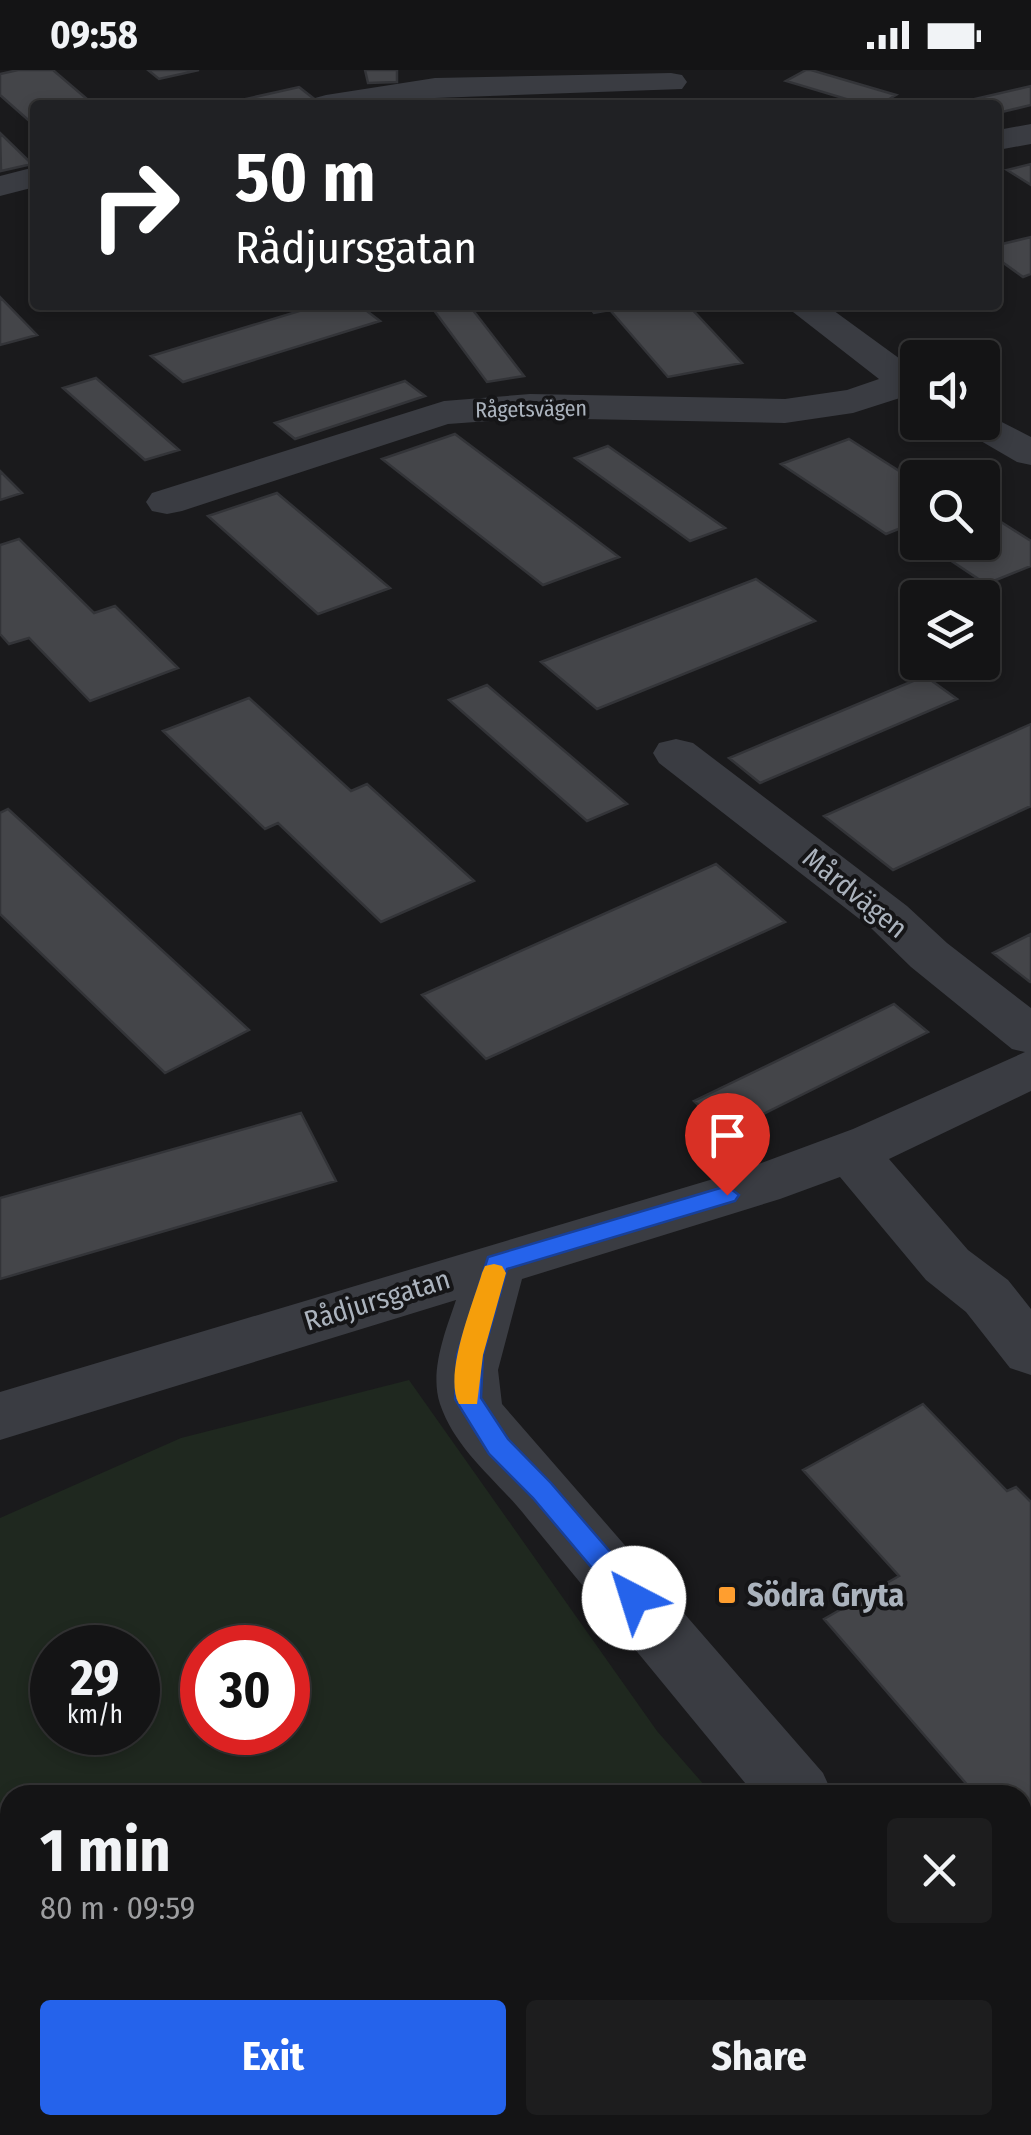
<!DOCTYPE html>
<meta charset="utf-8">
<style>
:root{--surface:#141415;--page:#1d1d1e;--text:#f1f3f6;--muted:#9d9ea0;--line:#333334;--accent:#2563eb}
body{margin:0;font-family:"Fira Sans Condensed",sans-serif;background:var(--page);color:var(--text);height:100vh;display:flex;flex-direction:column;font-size:38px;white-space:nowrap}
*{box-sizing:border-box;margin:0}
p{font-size:32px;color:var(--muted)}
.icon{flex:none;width:55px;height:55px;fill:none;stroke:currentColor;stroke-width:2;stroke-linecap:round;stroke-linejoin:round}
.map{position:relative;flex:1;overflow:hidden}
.sheet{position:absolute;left:0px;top:1715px;width:1032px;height:350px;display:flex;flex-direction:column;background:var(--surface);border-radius:30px 30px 0 0;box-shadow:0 5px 15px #0003,0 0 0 2px var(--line)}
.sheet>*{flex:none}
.top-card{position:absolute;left:30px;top:30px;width:972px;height:210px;border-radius:10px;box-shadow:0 5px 15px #0003,0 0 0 2px var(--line);background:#202124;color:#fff;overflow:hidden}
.fabs{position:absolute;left:900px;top:270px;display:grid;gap:20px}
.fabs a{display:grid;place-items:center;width:100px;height:100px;border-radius:10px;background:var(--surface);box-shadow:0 5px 15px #0003,0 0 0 2px var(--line);font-size:50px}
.speed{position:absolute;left:30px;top:1555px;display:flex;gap:20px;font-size:50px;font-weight:700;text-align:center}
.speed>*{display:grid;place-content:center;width:130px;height:130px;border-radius:50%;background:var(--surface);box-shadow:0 5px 15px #0003,0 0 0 2px var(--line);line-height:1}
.speed small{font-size:25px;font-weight:400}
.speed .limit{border:15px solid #d22;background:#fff;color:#111}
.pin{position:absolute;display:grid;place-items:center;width:85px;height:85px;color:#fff;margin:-102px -42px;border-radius:50% 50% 50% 0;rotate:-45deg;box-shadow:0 0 10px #0007}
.pin .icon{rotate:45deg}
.me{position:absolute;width:110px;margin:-55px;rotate:320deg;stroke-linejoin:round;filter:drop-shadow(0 0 8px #0008)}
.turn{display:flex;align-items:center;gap:35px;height:210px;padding:0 40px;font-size:45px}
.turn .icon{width:130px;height:130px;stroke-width:2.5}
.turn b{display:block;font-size:70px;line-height:85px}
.round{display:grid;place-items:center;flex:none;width:105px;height:105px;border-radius:10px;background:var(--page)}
.headline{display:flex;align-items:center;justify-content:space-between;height:170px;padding:0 40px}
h1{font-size:60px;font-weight:700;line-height:75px}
.action{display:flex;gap:20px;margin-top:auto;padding:20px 40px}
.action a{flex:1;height:115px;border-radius:10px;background:var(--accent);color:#fff;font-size:40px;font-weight:700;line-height:115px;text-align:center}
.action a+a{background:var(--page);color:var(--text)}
.status{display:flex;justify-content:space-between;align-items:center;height:70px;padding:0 50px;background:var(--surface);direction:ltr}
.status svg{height:28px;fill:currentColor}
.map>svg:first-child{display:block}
.green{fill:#1f281f;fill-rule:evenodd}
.building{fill:#444549;stroke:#333438;stroke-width:2.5}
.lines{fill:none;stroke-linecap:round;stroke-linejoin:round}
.minor{fill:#3a3c42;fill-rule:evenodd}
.route{fill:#2563eb;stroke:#184099;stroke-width:2.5}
.slow{fill:#f59e0b}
.poi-dot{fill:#ff9e2f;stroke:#151517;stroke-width:4}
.labels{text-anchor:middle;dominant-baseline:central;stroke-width:8;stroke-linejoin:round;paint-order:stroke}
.far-street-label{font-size:22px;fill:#abb3bd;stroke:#151517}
.street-label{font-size:28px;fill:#abb3bd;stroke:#151517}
.near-poi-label{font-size:32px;font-weight:bold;fill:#abb3bd;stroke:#151517;text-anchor:start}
</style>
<div class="status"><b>09:58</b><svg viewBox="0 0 49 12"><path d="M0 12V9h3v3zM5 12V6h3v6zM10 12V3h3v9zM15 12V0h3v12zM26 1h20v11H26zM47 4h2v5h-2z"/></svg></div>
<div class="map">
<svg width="1031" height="2065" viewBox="0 0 1031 2065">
<rect width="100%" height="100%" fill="#1a1a1c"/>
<path class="green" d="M409 1310 657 1661 713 1725H10V2055H989L996 2065H0V1448L181 1368ZM52 1578H138V1662H52ZM202 1578H288V1662H202Z"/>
<path class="building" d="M18 0H53L94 35H35V56L0 25V4Z
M148 0H199L159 9Z
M365 0H397V12L368 13Z
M806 0H811L896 25 879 35H866L786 11Z
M1031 16V35L998 43V35H949Z
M299 17 313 28 284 35H219Z
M0 63 32 94 1 101Z
M1031 94V115L1007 100Z
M1031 167V204L1023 207 998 189V175Z
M0 227 37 265 0 275Z
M319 235H359L380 251 183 312 151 286Z
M430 235H469L524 306 487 312Z
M588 235H688L742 293 668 307 610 240 594 243Z
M96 308 179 380 145 390 63 318Z
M405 311 425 326 295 369 275 353Z
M455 364 619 487 543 515 382 389Z
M849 369 918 413V469L901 458 886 464 781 394Z
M608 376 725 458 690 471 575 388Z
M0 401 22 423 0 430Z
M277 423 390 518 318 544 208 446Z
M982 440 1031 471V496L986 514 923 472H982Z
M19 469 94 543 115 536 178 598 90 631 29 568 9 574 0 564V475Z
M756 509 815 551 597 639 541 592Z
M925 606 957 629 760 713 729 688Z
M487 615 627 734 587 751 449 630Z
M249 628 351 721 367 714 474 811 381 852 278 753 265 759 163 661Z
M1031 654V736L893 800 824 746Z
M8 739 249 960 165 1003 0 844V743Z
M716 794 785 852 486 989 422 925Z
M1031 864V912H1030L993 883Z
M894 934 928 962 727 1062 694 1031Z
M301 1043 336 1111 0 1209V1128Z
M923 1334 1007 1421 1016 1417 1031 1432V1789L1022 1779V1725H976L824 1549 899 1506 803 1400Z"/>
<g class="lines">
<path class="minor" d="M671 3 682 5 687 12 682 19 435 28 387 35H310L315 28 326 25 435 8Z
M1031 54V74L998 80V60Z
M35 97V117L0 126V106Z
M784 235H826L918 302V331L903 327 853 343 785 353 530 348 448 354 182 441 167 444 152 441 146 432 152 423 444 331 530 324 785 329 847 320 879 309Z
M982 342 1031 367V395L1017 392 962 360 957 352H982Z
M676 669 693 673 907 836 947 873 1031 938V1021L889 1089 968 1180 1008 1210 1031 1239V1305L1010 1298 966 1242 926 1210 840 1107 780 1129 522 1209 498 1300 502 1334 823 1703 833 1725H755C679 1633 603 1540 527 1448 497 1410 456 1381 440 1334 429 1301 446 1260 456 1230L0 1370V1322L740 1101 853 1059 1025 982 1012 979 911 897 871 858 659 693 653 683 659 673Z
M1022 1992 1031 1995V2065H1000L994 2055H1022Z"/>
</g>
<path class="route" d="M727 1116 739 1125 735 1131 507 1199 483 1285 481 1328 508 1369 551 1413 643 1520 647 1528 643 1536 634 1540 624 1536 533 1428 489 1384 455 1329 457 1285 488 1187Z"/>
<path class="slow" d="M494 1194 502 1196 506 1203 483 1285 477 1334H459C443 1305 473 1234 482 1203L485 1196Z"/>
<rect class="poi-dot" x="717" y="1515" width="20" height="20" rx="5"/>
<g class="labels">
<g class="far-street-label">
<text transform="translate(531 339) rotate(-1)">Rågetsvägen</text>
</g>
<g class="street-label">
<text transform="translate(855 823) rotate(39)">Mårdvägen</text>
<text transform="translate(377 1230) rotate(-17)">Rådjursgatan</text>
</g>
<g class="near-poi-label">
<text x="747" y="1525">Södra Gryta</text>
</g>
</g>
</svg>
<div class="fabs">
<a><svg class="icon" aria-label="sound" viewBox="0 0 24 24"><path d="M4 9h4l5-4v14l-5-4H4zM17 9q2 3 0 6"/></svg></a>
<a><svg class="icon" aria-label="search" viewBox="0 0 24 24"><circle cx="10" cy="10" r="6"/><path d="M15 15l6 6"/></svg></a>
<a><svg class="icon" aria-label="layers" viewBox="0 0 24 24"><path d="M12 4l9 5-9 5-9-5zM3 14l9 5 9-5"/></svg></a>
</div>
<div class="speed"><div>29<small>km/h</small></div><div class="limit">30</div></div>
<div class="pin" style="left:727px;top:1125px;background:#d93025"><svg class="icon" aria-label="arrive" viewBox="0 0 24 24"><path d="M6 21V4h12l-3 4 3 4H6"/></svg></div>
<svg class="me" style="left:634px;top:1528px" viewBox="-20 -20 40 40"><circle r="19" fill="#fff"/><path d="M0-13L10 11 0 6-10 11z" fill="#2563eb"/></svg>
<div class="top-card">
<div class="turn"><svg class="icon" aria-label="right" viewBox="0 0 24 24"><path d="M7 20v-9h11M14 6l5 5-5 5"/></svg><div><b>50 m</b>Rådjursgatan</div></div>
</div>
<section class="sheet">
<div class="headline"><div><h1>1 min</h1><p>80 m · 09:59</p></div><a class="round"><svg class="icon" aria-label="close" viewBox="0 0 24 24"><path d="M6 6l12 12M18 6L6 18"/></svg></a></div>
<div class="action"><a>Exit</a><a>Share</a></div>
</section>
</div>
